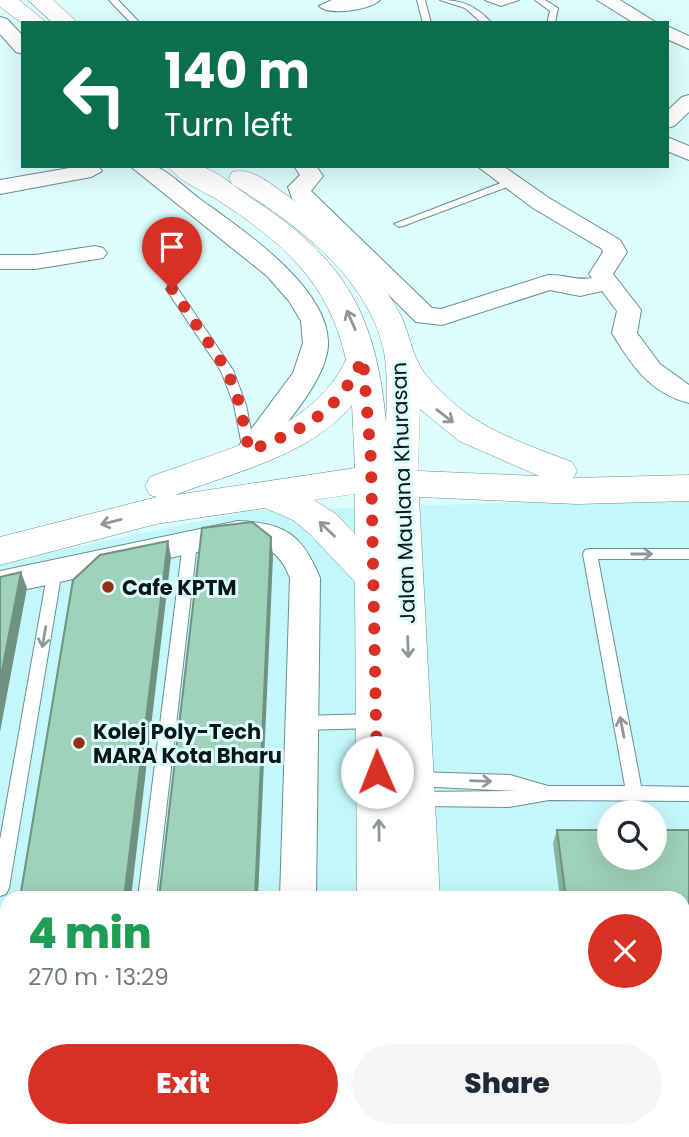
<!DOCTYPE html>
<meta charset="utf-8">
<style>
:root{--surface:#fff;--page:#f6f6f7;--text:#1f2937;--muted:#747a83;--accent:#d93025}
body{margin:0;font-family:Poppins,sans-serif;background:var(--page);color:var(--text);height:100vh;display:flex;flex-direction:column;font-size:26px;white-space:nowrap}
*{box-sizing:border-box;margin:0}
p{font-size:23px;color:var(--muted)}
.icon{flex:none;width:38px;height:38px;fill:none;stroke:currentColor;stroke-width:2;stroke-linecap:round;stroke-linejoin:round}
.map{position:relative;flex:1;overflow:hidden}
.side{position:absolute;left:0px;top:891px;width:690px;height:247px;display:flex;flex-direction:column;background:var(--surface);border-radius:21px 21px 0 0;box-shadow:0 7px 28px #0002}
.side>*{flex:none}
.hud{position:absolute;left:21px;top:21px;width:648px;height:147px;border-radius:0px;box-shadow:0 7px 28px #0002;background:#0b6e4f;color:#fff;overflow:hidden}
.fabs{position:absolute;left:597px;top:800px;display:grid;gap:14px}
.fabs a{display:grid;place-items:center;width:70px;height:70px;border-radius:50%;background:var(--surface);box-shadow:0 7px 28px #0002;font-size:35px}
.pin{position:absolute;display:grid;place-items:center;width:60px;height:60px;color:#fff;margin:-72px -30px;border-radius:50% 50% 50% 0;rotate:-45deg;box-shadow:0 0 7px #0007}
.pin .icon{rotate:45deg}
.me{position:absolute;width:77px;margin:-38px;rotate:359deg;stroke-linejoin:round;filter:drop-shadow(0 0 5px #0008)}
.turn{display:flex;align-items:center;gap:24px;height:147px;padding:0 28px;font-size:32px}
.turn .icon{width:91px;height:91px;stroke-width:2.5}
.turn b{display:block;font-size:49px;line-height:60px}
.round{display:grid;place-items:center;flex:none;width:74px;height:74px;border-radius:37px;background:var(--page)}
.head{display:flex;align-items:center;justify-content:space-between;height:119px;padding:0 28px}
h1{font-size:42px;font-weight:800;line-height:52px;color:#1e9e55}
.cta{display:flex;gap:14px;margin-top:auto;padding:14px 28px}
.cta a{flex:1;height:80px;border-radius:42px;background:var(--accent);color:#fff;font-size:28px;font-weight:800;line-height:80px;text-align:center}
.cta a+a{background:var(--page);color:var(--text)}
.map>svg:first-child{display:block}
.built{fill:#c4f7fa;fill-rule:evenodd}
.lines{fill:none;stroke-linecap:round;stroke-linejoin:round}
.service-casing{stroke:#698f91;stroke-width:2}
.minor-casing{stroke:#698f91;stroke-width:2}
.tertiary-casing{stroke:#698f91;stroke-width:1}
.service{fill:#fff;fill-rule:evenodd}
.minor{fill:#fff;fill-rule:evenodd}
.tertiary{fill:#fff;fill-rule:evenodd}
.wall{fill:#89b4a1}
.shaded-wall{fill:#6f9283}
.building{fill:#9fd1bb;stroke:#6f9283;stroke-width:2}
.oneway{stroke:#909798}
.route{stroke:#d93025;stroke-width:12;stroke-dasharray:0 21.6}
.poi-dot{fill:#972f15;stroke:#ddfdff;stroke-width:2.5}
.labels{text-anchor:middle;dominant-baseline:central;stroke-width:6;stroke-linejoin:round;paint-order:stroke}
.street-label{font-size:21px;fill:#081819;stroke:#ddfdff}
.poi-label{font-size:21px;font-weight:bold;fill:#081819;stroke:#ddfdff;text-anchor:start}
</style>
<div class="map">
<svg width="689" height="1137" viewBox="0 0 689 1137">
<rect width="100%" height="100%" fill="#ddfdff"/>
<path class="built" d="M689 497V1137H0V563L248 511ZM609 812H654V858H609ZM7 898H682V1130H7Z"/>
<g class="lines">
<g class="service-casing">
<path id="service" d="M109 0H118L140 23H131Z
M417 0H425L431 23H423Z
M440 0C463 0 476 6 492 23H482L465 8Z
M485 0H519L501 6Z
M535 0H545L558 8 555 23H547L550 11Z
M511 179 516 182 515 184 403 226 399 227 394 224Z
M172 285 176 286 233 370 246 405 255 451 254 454 249 456 243 451 234 405 221 371 166 289Z
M190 538 197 543 156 898H138L183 543Z
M590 549H689V559H598L641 786 689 787V801L549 800 509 807 418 806 412 804 410 799 412 794 418 792 517 791 416 786 410 784 408 779 410 774 416 772 510 775 548 786H625L583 554 585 550Z
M55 564 60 566 62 570 9 888 6 894 0 896V840L48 570 50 566Z
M374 714 379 716 382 721 379 726 374 728 302 730 297 728 294 723 297 718 302 716Z
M0 964H7V982H0Z"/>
</g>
<g class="minor-casing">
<path id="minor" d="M380 0C371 10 328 16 319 6L332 0Z
M597 0H620L657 23H634Z
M0 17 7 19 23 36V54L16 52 0 34Z
M667 26 689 36V49L667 39Z
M689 95V112L674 126 667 128V111L682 97Z
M667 137 689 146V160L667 151Z
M81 166H98L102 171 91 177 0 194V180Z
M130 166C138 166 150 164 157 167 172 174 186 189 200 199 241 229 326 285 328 341 330 378 280 430 259 458L249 461 239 458 235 451 293 373 303 343 301 321 289 301 267 276Z
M294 166H316L323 176 311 191 432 308 441 309 548 275C564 274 577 281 592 278L589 274 603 252 602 249 533 208 477 166H503L549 198 620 240 627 252 613 274 641 310 637 333 660 364 689 385V403C650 393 632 366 612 333L617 311 602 291 580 296 550 290 442 325 416 322 292 198 288 187 300 175Z
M95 246 103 248 107 253 103 258 35 269H0V255H35Z
M238 521C285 523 302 534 320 578L316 898H280L290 578C280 551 266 545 238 543L0 595V571Z
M271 1130H313L312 1137H270Z"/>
</g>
<g class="tertiary-casing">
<path id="tertiary" d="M0 0H19L47 23 23 24 0 7Z
M28 0H53L78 23H53Z
M168 166C177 166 191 164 200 166 218 171 239 190 254 200 346 260 376 315 386 422 387 399 388 375 384 352 369 277 293 222 232 184L229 178 232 172C252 167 269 183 285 194 330 225 372 263 399 312 408 328 410 347 418 362 423 374 436 386 445 395 479 430 528 445 572 462L577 471 573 478 689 475V501L577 504 419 497 440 898H357L355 582 310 534 293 520 265 508 156 524 0 565V537L157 497 150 495 145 486 150 477C220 450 310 434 346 360 329 281 281 241 216 199 201 190 178 181 168 166ZM352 405 355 468 175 495C234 472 310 456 352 405ZM420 409 459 441 539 476 418 471ZM355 494V534L336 514 314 500Z
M360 1130H452L453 1137H359Z"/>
</g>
<use href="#service" class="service"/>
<use href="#minor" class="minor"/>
<use href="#tertiary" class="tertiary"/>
</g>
<path class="wall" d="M557 830H609V858H654V830H689V1137H589L588 1130H682V898H560L553 843Z"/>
<path class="shaded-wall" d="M271 537 273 557 258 898H255Z
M168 541 171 557 131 898H124Z
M21 572 27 588 0 732V681Z
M96 1130H103V1137H95Z"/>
<path class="building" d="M252 522 271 537 255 898H159L202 528Z
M168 541 124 898H20L73 580 100 555Z
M21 572 0 681V577Z
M557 830H609V858H654V830H689V1137H596V1130H682V898H566Z
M7 1000V1130H96L95 1137H0V1038Z
M135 1130H247V1137H135Z"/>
<defs><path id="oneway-shaft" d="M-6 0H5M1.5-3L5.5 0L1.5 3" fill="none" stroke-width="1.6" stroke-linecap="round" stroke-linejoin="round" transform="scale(1.75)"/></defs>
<g class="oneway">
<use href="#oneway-shaft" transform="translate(351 320) rotate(-114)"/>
<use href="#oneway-shaft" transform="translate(445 416) rotate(38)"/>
<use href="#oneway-shaft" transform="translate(111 522) rotate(166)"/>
<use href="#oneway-shaft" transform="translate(327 529) rotate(-136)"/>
<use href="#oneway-shaft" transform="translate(642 554)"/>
<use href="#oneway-shaft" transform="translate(44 637) rotate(100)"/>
<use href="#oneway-shaft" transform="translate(408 647) rotate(88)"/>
<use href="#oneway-shaft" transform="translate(622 727) rotate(-101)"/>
<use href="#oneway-shaft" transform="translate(481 781) rotate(2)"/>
<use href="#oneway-shaft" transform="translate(379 830) rotate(-91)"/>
</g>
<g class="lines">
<path class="route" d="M172 289 227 370 240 405 249 451C304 429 337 414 363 358L371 460 377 772"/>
</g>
<g class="poi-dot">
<circle cx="108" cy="587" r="7"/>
<circle cx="79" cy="743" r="7"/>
</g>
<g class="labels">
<g class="street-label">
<text transform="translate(403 493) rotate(-92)">Jalan Maulana Khurasan</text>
</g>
<g class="poi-label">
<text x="122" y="587">Cafe KPTM</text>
<text x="93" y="731">Kolej Poly-Tech<tspan x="93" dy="24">MARA Kota Bharu</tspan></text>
</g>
</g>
</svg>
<div class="fabs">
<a><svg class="icon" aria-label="search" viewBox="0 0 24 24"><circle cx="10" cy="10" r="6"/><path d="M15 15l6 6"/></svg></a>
</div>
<div class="pin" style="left:172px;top:289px;background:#d93025"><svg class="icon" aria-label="arrive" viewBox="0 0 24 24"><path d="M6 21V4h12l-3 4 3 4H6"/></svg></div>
<svg class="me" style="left:377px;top:772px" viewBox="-20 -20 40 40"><circle r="19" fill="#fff"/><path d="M0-13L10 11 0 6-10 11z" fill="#d93025"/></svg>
<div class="hud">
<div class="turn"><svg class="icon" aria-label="left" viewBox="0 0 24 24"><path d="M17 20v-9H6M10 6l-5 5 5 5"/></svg><div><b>140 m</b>Turn left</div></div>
</div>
<section class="side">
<div class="head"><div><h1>4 min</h1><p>270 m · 13:29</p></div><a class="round" style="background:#d93025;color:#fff"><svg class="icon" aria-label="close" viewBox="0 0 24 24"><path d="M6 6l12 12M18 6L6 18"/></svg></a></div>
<div class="cta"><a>Exit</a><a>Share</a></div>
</section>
</div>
